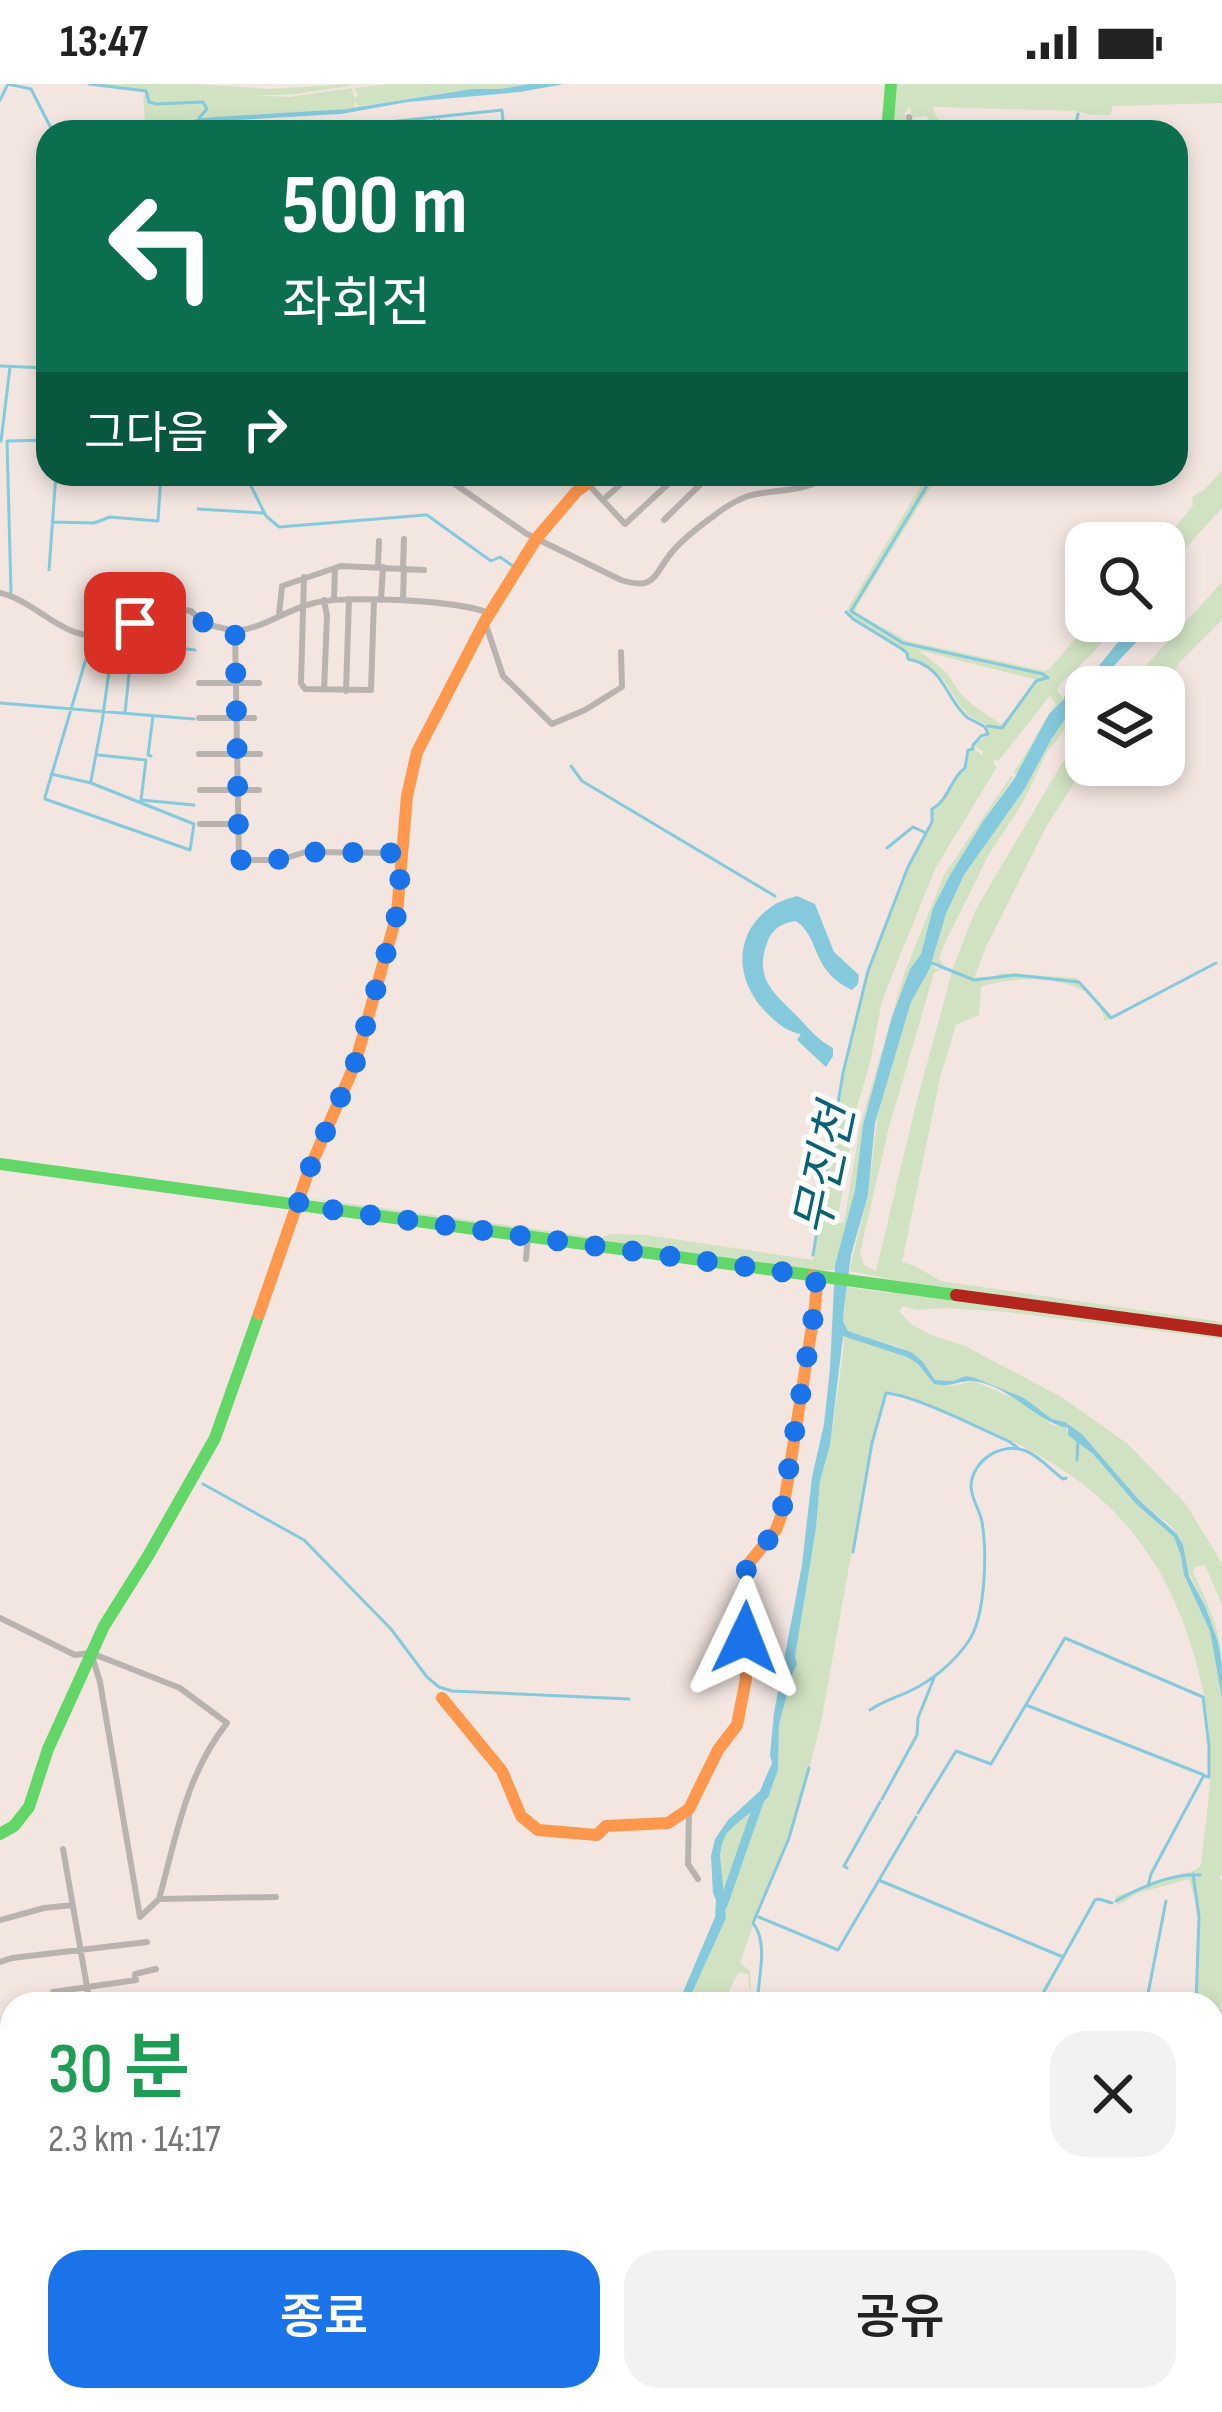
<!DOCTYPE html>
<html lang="ko">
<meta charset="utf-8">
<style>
:root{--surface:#fff;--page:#f2f2f2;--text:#222;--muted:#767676;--accent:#1a73e8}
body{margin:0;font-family:"Sofia Sans Condensed","Noto Sans KR",sans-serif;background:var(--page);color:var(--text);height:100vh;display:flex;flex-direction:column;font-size:45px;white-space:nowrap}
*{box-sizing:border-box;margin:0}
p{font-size:39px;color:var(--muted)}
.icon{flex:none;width:66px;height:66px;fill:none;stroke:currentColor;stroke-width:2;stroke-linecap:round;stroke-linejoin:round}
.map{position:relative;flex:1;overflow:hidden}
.drawer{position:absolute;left:0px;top:1908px;width:1224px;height:420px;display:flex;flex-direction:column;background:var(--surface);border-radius:36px 36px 0 0;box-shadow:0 6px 18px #0003}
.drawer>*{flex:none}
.top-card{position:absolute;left:36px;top:36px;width:1152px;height:366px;border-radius:36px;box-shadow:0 6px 18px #0003;background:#0b6e4f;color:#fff;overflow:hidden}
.tools{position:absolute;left:1065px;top:438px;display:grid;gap:24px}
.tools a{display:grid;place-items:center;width:120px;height:120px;border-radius:24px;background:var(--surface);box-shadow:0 6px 18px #0003;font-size:60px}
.pin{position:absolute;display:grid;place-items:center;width:102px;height:102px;color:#fff;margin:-51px;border-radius:24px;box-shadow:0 6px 18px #0006}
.me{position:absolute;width:132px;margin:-66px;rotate:2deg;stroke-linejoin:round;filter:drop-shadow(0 0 9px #0008)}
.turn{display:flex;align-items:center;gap:42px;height:252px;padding:0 48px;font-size:54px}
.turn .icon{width:156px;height:156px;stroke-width:2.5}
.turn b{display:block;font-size:84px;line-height:102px}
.then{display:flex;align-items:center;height:114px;padding:0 48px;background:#0003;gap:24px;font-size:45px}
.round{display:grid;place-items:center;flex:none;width:126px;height:126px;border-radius:36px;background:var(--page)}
.summary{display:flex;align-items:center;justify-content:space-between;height:204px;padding:0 48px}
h1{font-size:72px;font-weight:600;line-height:90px;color:#1e9e55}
.action{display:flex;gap:24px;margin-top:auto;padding:24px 48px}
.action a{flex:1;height:138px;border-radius:36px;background:var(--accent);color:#fff;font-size:48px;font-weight:600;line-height:138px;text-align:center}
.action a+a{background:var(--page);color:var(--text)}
.status{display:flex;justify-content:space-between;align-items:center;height:84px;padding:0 60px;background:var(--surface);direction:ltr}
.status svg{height:33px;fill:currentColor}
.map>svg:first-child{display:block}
.green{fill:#d1e2c3;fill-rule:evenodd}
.water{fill:#84cadc}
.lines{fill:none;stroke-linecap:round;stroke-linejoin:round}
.stream{stroke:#84cadc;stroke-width:3}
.river{stroke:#84cadc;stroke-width:9}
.street{stroke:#b9b3b0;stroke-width:6}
.fast{stroke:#63d668;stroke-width:12}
.slow{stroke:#ff974d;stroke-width:12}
.jam{stroke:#b3261e;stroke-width:12}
.route{stroke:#1a73e8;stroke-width:21;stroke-dasharray:0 37.8}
.labels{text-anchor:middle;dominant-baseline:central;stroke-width:10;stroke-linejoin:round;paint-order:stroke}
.water-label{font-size:48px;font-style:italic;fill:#086276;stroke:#fff}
</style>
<div class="status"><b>13:47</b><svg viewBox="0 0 49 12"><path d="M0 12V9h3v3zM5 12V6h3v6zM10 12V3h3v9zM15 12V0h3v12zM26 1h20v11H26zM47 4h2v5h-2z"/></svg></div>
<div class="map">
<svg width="1222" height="2328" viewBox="0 0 1222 2328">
<rect width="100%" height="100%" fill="#f3e6e1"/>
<path class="green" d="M93 0H196L269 5 350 0V2L289 11H248L289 13 352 4 354 14 358 12 355 4 388 0H530L501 5H472L357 23 355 15V24L249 33H198L155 48H115L145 35 143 11H147L146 7Z
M895 0H1222V19L1113 22 1110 31H1093L1074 27 933 23C938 43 952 44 969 48H941L940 44H929L927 32 912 34 910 23 905 28 906 46 890 48 895 20Z
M1222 386V424L1164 488V459H1161L1193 422 1192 413 1205 405Z
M928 390H939L857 522 855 528 859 531 908 557 1045 587 1051 583 1091 537H1121L1090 572 1060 600 1057 607 1064 615 1049 630 1017 690 1013 688C1030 667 1039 642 1056 620L1050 612 999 676H995L993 679 997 683 936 783 892 891 881 921 871 975 856 1027 837 1139H844L860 1042 904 890 944 791 1011 692 1014 693 982 739 950 791 933 824 921 870 910 885 892 933 863 1041 855 1106 834 1186H808L356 1124 310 1114 601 1154 611 1150 647 1151 813 1176 844 990 869 887 909 784 933 738V725C949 716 952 694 966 684L969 667 974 665 982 671 983 668 973 661 988 651 986 642C964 632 957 617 945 598 939 589 929 585 921 578L909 575 908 569 902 565 854 535 846 527ZM918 566 1038 596 1012 632 1001 640 974 622 961 610 946 588Z
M1222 498V536L1181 577 1162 603H1126Z
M1086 611V618L1046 670 1022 720 989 770 945 859 939 874 944 882 932 878 946 830 964 791 1024 706 1052 654 1072 625Z
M1086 648V681H1091L1074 699 1046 743 987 861 974 894 994 893 1001 889 1077 894 1112 932 1111 935 1104 937C1101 889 1014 890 981 903L979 931 956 941 940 994 902 1178 915 1182 941 1197 1222 1238V1243L1133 1231 1131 1227 1130 1230 899 1197 849 1187 868 1111 879 1021 911 918 931 880 936 885 943 884 934 889 888 1047 860 1169 864 1181 876 1187 916 1020 953 884 975 827 1062 679Z
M846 1203 890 1209 892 1205 1222 1250V1255L1007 1228 946 1224 917 1226 903 1222 899 1227 911 1240 931 1251 965 1262 1063 1314 1128 1360 1185 1419 1216 1469 1222 1481V1521L1205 1481 1195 1483 1193 1487C1207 1520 1222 1546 1222 1582L1205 1522 1187 1485 1180 1454 1172 1443 1139 1416 1082 1350 1065 1338 1052 1335 1024 1314 975 1294 966 1292 954 1297 935 1296 923 1278 899 1263 848 1247 843 1237Z
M845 1251 907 1273 918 1280 934 1300 952 1302 974 1297 1024 1319 1052 1341 1066 1342 1068 1350 1093 1370 1136 1420 1174 1453 1181 1472 1184 1491 1210 1546 1222 1615V1791L1219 1793 1222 1797V1913L1212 2038V1920H1196L1200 1833 1189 1795 1138 1809 1118 1821 1115 1816 1116 1812 1195 1786 1201 1781C1205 1742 1212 1702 1210 1663 1208 1620 1198 1578 1183 1538 1129 1397 1025 1358 894 1308L885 1309 871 1359 821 1639C811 1678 801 1718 787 1756 772 1798 753 1837 740 1879L750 1887 751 1904 749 1905 748 1890 738 1889 723 1920H687L726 1834 720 1771 722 1760 726 1750 734 1742 768 1715 778 1686 779 1641 792 1591 797 1580 795 1572 816 1444 820 1397 830 1361 844 1261 843 1252Z"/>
<path class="water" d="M530 0H564L520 8 408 18 341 30 203 38 170 48H155L199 34 346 25 472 5H501Z
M1135 537H1156L1094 603H1086V611L1072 625 1052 654 1024 706 964 791 946 830 930 884 911 918 875 1039 868 1111 851 1171 844 1223 843 1237 848 1247 911 1268 923 1278 935 1296 953 1297 966 1292 975 1294 1024 1314 1052 1335 1065 1338 1082 1350 1139 1416 1177 1450 1183 1461 1189 1492 1205 1522 1218 1558 1222 1582V1615L1210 1547 1184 1491 1181 1472 1174 1453 1136 1420 1093 1370 1068 1351V1344C1036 1338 1010 1301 973 1297 958 1296 952 1304 934 1300L918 1280 907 1273 843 1252 830 1361 820 1397 816 1444 798 1555 795 1572 797 1580 792 1591 779 1641 778 1686 768 1714 734 1742 726 1750 722 1760 720 1771 726 1834 687 1920H678L715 1833 716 1816 713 1809 711 1772 715 1755 728 1736 760 1707 772 1679 770 1671 774 1629 802 1481 812 1393 824 1340 830 1285 835 1181 855 1106 863 1041 892 933 910 885 921 870 933 824 950 791 982 739 1014 695 1049 630 1064 615 1065 610C1092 597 1115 560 1135 537Z
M797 812 815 820 834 868 859 891 858 900 852 906C810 886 821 854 796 837 781 839 772 845 767 859 754 894 774 909 797 932 808 944 819 957 833 964V972L826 983 797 956 801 950C786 948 773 936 762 924 735 893 734 849 771 823 779 817 787 815 797 812Z"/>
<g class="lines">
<path class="stream" d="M8 0 31 5 53 48
M89 0 146 7 149 18 156 20 203 18 207 25 199 34
M0 16 7 2
M434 33 436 48
M439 33V48
M268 48H283
M306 48 357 43
M360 48V41L502 26 504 48
M1074 48 1078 30
M0 282 48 284
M1 357 10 283
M7 357 11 508
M8 357 48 356
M245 390 266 432 279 443 425 431
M934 390 851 527 903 559 1043 590 1048 594
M198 425 263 429
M427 431 491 477 500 473 513 482
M52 438 94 439 110 433 158 437 161 390
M49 486 56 390
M134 559 195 566
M0 619 194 635
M125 629 134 544
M988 642 1002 644 1036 597 1046 594
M98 671 146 676 141 716 194 721
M151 672 148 671 153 632
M571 682 582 697 775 812
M51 690 91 699 194 740 190 766 45 715V713C60 661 76 610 91 558L109 552
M91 697 102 638 114 552
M887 764 913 743 924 748
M932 879 974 896 1015 891 1079 898 1111 934 1216 879
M813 1171 843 989 868 887 908 783 932 738V725C949 716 951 693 965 684L968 666 973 665V661L981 652 988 650 985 643C983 642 970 635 968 634 944 614 946 583 908 575L907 569 902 565 853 535 846 528
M1077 1376 1078 1355
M203 1400 304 1456 391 1545 427 1593 439 1603 452 1607 629 1615
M853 1468 872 1359 886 1309C914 1311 982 1345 1010 1358L1018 1364
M1026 1621 1204 1691 1151 1790 1148 1802
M870 1626C883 1617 898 1613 912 1606 933 1596 955 1577 968 1558 986 1533 987 1468 982 1438 980 1426 971 1415 971 1402 972 1377 1001 1357 1026 1367 1039 1372 1051 1386 1063 1395L1066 1394
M882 1715 917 1651 918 1634 934 1594
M918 1729 956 1667 991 1680 1065 1554 1203 1613 1209 1662V1693L1204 1692
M847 1784 844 1782 880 1718
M1193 1790 1199 1833 1196 1920
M881 1797 1063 1873
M1116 1817C1137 1805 1173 1788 1200 1791
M759 1833 838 1866 916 1733
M757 1920C758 1896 769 1858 753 1839L789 1754 809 1684
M1037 1920 1095 1816 1099 1815 1112 1819
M1146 1920 1166 1817
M722 2316 757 2328
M1133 2316 1134 2318
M615 2328V2316
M824 2328 828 2316
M984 2328 985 2316
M987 2328 988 2316"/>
<path class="river" d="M723 1821 761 1712
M569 2328 570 2316"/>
<path class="street" d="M909 33 911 48
M440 390 527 450 621 496C656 507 653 491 672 468 683 455 701 441 715 431 725 423 737 416 748 412 777 404 806 410 830 390
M588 400 625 440 679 390
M603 416 632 390
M664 436 711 390
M378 483 379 457
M403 484 404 455
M304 493 301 599 305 605 371 606 374 516
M0 509C36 517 60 554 100 552L180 525 191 527 205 540 235 547
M334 515 335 484
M324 516 327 532 324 606
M381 516 383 483
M403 516 404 484
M279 531 282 502 341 482 424 486
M486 541 503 592 552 640 585 626 622 603 621 568
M199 599H259
M346 607 349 515
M199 634H254
M199 670H260
M200 706H259
M200 740H239
M401 769 305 768 280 776H239L235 547C265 544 285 526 314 519 343 511 465 516 490 530
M526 1175 528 1153
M0 1534 75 1571 91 1569 180 1604 227 1639C186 1690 176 1754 159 1815
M92 1572 100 1598 140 1833
M689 1728 688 1780 698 1795
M63 1765 90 1920
M140 1833 159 1815 276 1813
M0 1836 44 1824 73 1821
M0 1878 12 1874 147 1858
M53 1908 136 1896 135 1890 156 1885
M0 2092 12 2074
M1212 2215 1222 2231"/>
<path class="fast" d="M887 48 891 0
M0 1080 956 1211
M0 1750 14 1742 29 1723 48 1665 104 1542 148 1472 215 1354 259 1230"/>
<path class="slow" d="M259 1230 309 1086 355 980 397 830 407 712 417 668 485 537 536 455 576 408 601 390
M442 1614 502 1687 521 1732 538 1746 597 1751 606 1742 668 1739 689 1725 718 1666 737 1641 746 1595 745 1554 751 1521 745 1484 776 1446 783 1427 815 1223 817 1201 813 1192"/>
<path class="jam" d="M956 1211 1222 1247"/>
</g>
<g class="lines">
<path class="route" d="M135 539 180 524 191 526 205 540 235 547 239 776 289 775 305 768 402 769 397 830 355 980 309 1086 298 1121 813 1192 817 1201 815 1223 782 1426 776 1446 746 1484 751 1521 745 1554"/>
</g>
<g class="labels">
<g class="water-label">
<text transform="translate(826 1086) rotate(-78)">무진천</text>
</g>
</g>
</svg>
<div class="tools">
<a><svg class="icon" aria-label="search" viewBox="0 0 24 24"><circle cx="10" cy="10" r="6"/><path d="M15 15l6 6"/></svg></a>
<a><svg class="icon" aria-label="layers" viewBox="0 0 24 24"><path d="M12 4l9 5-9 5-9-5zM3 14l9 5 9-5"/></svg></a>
</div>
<div class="pin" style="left:135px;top:539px;background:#d93025"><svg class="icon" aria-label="arrive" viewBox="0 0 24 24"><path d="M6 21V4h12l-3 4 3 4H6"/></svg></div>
<svg class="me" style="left:745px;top:1554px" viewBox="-20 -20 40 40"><path d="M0-17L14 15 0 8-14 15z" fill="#1a73e8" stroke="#fff" stroke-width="4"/></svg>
<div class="top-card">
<div class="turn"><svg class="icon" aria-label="left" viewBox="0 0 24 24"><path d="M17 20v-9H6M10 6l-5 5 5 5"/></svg><div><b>500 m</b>좌회전</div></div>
<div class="then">그다음<svg class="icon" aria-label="right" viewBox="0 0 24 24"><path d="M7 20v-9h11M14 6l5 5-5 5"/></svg></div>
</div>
<section class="drawer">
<div class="summary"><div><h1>30 분</h1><p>2.3 km · 14:17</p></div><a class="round"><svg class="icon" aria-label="close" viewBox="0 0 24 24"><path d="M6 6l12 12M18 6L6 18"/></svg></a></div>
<div class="action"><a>종료</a><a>공유</a></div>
</section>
</div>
